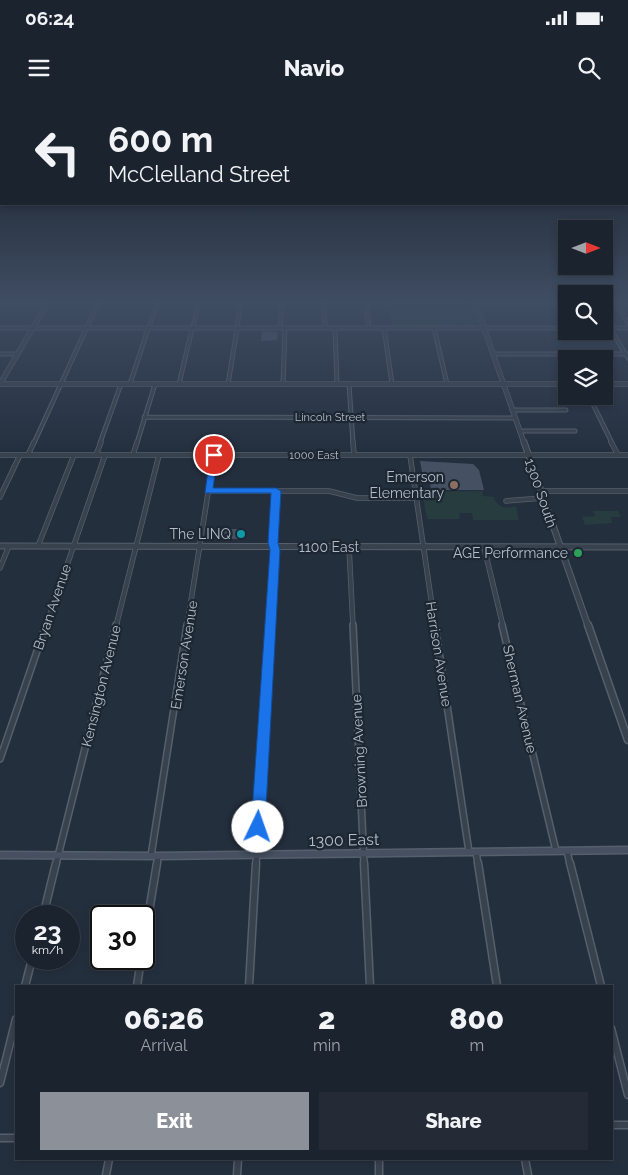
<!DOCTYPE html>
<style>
:root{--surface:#1b232e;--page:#242b36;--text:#f1f3f6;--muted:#a0a4aa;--line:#39404a;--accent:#8c9099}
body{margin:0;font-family:Raleway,sans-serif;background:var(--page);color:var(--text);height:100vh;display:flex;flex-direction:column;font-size:19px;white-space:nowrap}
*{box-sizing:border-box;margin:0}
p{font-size:16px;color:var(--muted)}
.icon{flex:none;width:28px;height:28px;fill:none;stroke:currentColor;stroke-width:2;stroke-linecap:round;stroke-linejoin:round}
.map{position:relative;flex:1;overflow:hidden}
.sheet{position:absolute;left:15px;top:885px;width:598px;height:175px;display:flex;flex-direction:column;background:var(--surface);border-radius:0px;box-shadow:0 2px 8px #0003,0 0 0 1px var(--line)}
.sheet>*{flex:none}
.guide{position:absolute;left:0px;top:0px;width:629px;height:105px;box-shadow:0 2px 8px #0003,0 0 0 1px var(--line);background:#1b232e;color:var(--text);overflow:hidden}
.needle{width:32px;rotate:90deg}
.fabs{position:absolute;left:558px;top:120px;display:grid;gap:10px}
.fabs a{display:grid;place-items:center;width:55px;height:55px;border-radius:0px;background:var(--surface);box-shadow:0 2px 8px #0003,0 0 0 1px var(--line);font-size:25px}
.speed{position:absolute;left:15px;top:805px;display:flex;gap:10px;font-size:25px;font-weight:700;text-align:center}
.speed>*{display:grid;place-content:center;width:65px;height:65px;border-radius:50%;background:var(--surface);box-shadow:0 2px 8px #0003,0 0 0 1px var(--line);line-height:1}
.speed small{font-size:12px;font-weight:400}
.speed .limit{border:2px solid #111;border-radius:8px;background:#fff;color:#111}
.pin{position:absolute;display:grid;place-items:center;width:42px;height:42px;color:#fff;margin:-21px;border:2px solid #fff;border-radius:50%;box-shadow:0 1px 5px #0007}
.me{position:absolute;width:55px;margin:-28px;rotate:3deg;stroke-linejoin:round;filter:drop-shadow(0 0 4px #0008)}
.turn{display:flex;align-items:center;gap:18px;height:105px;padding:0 25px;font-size:22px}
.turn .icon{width:65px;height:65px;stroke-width:2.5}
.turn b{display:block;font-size:35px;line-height:42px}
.eta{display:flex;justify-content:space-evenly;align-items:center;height:85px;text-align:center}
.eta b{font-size:30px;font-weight:800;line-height:35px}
.cta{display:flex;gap:10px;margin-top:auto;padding:10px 25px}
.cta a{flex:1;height:58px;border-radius:0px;background:var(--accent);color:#fff;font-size:20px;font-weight:800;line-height:58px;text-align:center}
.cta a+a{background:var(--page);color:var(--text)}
.status{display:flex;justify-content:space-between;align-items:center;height:35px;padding:0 25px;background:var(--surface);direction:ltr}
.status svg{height:14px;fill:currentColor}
header{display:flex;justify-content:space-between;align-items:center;height:65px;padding:0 25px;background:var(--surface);font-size:22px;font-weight:800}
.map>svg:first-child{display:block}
.green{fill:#263c3f}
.building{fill:#455162}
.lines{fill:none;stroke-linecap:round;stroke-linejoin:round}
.minor-far3-casing{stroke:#565f6c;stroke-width:5}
.minor-far2-casing{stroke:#565f6c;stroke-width:5.5}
.minor-far1-casing{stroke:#565f6c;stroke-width:8}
.minor-casing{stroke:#565f6c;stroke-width:9}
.tertiary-far2-casing{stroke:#565f6c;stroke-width:5.5}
.tertiary-far1-casing{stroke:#565f6c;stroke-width:7}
.tertiary-casing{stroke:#565f6c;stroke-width:9}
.secondary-casing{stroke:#565f6c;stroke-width:3}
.minor-far3{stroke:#38414e;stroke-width:3}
.minor-far2{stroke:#38414e;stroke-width:4}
.minor-far1{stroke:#38414e;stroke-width:5}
.minor{stroke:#38414e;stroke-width:6}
.tertiary-far2{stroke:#38414e;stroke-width:4}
.tertiary-far1{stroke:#38414e;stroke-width:5}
.tertiary{stroke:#38414e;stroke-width:6}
.secondary{fill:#465061;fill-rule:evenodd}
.route{fill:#1a73e8;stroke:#114b97}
.education-dot{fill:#8d6e63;stroke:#1d2633;stroke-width:2}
.culture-dot{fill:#0f9aa8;stroke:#1d2633;stroke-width:2}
.leisure-dot{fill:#2e9e5b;stroke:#1d2633;stroke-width:2}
.labels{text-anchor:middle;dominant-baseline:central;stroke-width:4.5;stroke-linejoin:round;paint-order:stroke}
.far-street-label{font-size:11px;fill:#b4bcc9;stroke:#1d2633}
.poi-label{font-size:14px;fill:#b4bcc9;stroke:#1d2633;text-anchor:end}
.street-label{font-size:14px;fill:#b4bcc9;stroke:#1d2633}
.near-street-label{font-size:16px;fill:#b4bcc9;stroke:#1d2633}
</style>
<div class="status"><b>06:24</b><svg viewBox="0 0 49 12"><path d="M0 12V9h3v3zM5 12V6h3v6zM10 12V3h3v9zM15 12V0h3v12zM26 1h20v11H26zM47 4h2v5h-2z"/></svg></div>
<header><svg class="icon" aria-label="menu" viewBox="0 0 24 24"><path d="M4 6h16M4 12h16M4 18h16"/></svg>Navio<svg class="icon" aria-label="search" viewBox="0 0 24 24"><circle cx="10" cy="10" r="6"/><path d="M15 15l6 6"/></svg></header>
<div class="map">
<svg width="628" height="1075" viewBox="0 0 628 1075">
<rect width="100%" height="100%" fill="#242f3e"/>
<path class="green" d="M387 202H471L479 225 392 226Z
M482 391 483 396 494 397C497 408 506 409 516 406L519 420H473L472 413H459L460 419H427L422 392Z
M593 411H618L621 417H611L612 423 585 425 582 417 595 416Z"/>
<path class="building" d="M262 231 278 232 277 240 261 241Z
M420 361 473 364 479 370 484 390H431L429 375 422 372Z
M225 429H245L244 439H223Z"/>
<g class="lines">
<g class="minor-far3-casing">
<path id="minor-far3" d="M324 202 325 228
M366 202 369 228
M615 202 628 223
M561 203 566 212
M0 204H47
M475 204H566
M604 204H628
M87 227 99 202
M149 227 158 202
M193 227 199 202
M237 227 241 202
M0 228H84
M88 228H147
M151 228H191
M195 228H235
M239 228H566
M280 228 282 202
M335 228 337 284
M384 228 392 284
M434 228 447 284
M604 228H628
M610 228 628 258
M0 254H17
M493 254H628
M130 284 148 229
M179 284 192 229
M228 284 237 229
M283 284 285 228
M349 284 353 343
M589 296 612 343
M512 310H566
M144 317 515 318
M520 331H575
M34 343 86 229
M100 343 121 284
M137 343 155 284"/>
</g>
<g class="minor-far2-casing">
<path id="minor-far2" d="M353 342 354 355
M611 342 618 355
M0 355H628
M28 355 34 342
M96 355 101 342
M133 355 137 342
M410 355 435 526
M208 391H329L357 398H416
M541 391H628
M0 397 20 355
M506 401 543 398
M38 446 74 355
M349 447 353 526
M484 447 503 526
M0 468 9 446
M46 526 105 355
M116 526 159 355
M187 526 214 355
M270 526 276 391"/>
</g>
<g class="minor-far1-casing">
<path id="minor-far1" d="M353 525 364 764
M435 525 469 752
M502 525 556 751
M0 659 46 525
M567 751 570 764
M476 752 478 764
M151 756 187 525
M56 764 116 525
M157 764 158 756
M256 764 271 525"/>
</g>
<g class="minor-casing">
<path id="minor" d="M364 763 370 886
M478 763 497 886
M570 763 601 886
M43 816 56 763
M144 842 157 763
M25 886 32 859
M137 886 141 859
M249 886 256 763
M611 928 628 995
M0 983 16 919
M611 1025H628
M0 1038H16
M379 1059V1075
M525 1059 528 1075
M106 1075 109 1059
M237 1075 238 1059"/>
</g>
<g class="tertiary-far2-casing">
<path id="tertiary-far2" d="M475 202 524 343
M0 284H566
M0 284 48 202
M604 284H628"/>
</g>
<g class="tertiary-far1-casing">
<path id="tertiary-far1" d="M524 342 588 526
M0 446 628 447"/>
</g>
<g class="tertiary-casing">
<path id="tertiary" d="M588 525 628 640"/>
</g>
<g class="secondary-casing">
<path id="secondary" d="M628 747V753L158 759 0 758V752L158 753Z"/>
</g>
<use href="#minor-far3" class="minor-far3"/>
<use href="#minor-far2" class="minor-far2"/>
<use href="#minor-far1" class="minor-far1"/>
<use href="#minor" class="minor"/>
<use href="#tertiary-far2" class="tertiary-far2"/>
<use href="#tertiary-far1" class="tertiary-far1"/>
<use href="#tertiary" class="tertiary"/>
<use href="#secondary" class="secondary"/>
</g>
<linearGradient id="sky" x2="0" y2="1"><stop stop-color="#141a22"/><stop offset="0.57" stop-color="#3f4d63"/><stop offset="1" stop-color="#3f4d63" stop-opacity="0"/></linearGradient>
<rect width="628" height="353" fill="url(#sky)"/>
<path class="route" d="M214 352 218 355 213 388H276L281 391 278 443 280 450 265 727 263 731H253L251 727 270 450 268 443 271 393H205L210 355Z"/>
<circle class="education-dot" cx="454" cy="385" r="5"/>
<circle class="culture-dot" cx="241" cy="434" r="5"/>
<circle class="leisure-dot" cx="578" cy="453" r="5"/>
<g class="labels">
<g class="far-street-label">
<text x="330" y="317">Lincoln Street</text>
<text x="314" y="355">1000 East</text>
</g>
<g class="poi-label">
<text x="444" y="377">Emerson<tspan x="444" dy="16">Elementary</tspan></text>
<text x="231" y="434">The LINQ</text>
<text x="568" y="453">AGE Performance</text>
</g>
<g class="street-label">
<text transform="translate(541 393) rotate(71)">1300 South</text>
<text x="329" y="447">1100 East</text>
<text transform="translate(52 507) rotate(-71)">Bryan Avenue</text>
<text transform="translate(439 554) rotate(81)">Harrison Avenue</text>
<text transform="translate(184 555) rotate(-81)">Emerson Avenue</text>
<text transform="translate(101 586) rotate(-76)">Kensington Avenue</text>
<text transform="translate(520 599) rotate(77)">Sherman Avenue</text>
<text transform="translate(359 651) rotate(-93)">Browning Avenue</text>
</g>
<g class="near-street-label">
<text transform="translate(344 740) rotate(-1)">1300 East</text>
</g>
</g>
</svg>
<div class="fabs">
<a><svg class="needle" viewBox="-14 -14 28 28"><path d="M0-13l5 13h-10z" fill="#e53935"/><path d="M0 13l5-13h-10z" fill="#a0a4aa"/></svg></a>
<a><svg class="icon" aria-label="search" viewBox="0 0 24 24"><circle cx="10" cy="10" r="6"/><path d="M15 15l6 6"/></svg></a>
<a><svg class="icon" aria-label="layers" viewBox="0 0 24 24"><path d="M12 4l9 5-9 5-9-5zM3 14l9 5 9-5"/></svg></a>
</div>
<div class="speed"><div>23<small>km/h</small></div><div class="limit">30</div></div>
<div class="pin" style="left:214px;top:355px;background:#d93025"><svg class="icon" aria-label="arrive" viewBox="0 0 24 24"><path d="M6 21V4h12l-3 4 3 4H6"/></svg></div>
<svg class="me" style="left:258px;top:727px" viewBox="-20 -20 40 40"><circle r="19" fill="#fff"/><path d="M0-13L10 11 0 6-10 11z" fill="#1a73e8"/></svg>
<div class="guide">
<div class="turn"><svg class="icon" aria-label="left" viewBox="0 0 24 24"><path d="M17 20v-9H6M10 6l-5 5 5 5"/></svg><div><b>600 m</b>McClelland Street</div></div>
</div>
<section class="sheet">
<div class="eta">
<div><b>06:26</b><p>Arrival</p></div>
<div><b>2</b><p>min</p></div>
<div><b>800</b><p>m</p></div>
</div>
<div class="cta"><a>Exit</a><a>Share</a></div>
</section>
</div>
